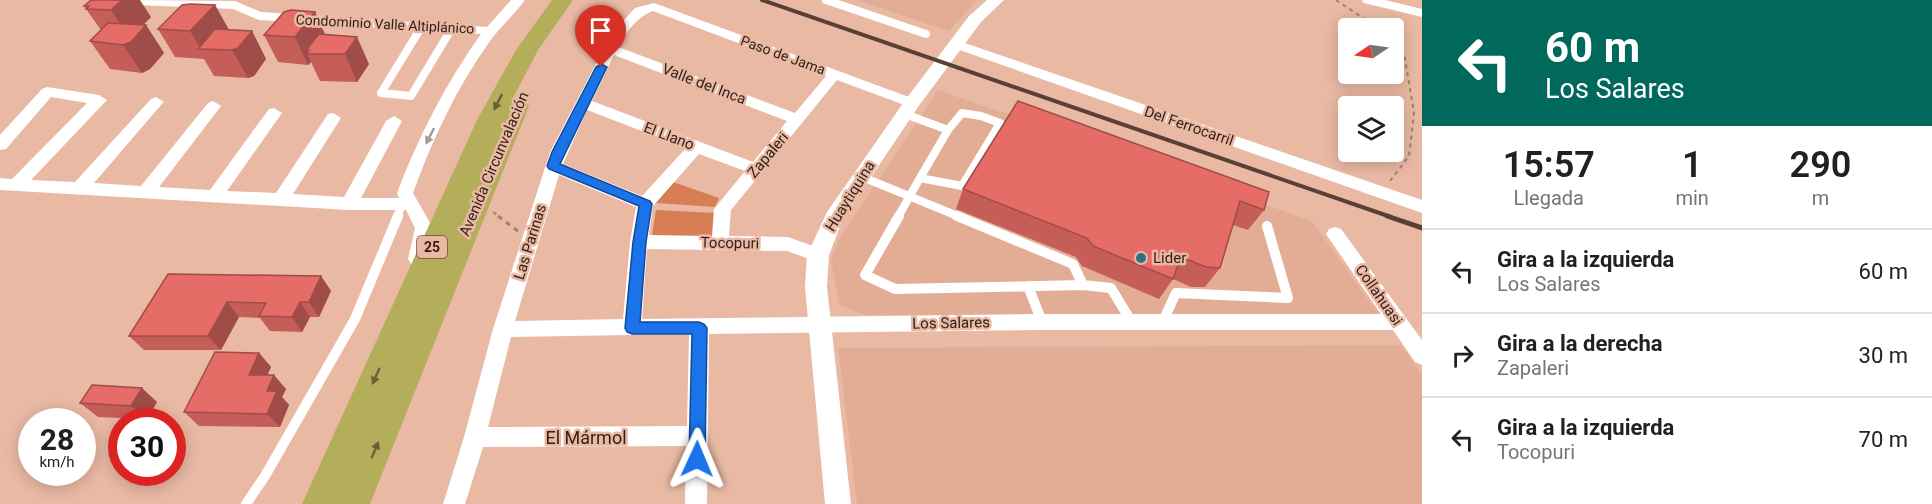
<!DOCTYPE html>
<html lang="es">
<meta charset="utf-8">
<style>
:root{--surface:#fff;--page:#f6f6f6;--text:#202124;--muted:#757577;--line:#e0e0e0}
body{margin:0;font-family:Roboto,sans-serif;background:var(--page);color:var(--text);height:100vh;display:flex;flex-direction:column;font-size:22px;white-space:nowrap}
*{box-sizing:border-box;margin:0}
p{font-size:20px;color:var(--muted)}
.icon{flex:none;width:33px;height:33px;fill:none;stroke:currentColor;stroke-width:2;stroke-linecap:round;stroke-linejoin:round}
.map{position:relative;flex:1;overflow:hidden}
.sheet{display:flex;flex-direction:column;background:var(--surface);width:510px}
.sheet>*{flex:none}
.top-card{background:#00695c;color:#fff;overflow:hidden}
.needle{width:39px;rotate:257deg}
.tools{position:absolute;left:1338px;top:18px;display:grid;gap:12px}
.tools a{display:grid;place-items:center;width:66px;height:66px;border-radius:6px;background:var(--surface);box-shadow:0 3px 15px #0003;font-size:30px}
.speed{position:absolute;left:18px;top:408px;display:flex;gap:12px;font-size:30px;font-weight:700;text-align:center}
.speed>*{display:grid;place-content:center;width:78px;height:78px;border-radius:50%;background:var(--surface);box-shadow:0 3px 15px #0003;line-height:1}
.speed small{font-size:15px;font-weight:400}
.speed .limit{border:9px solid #d22;background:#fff;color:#111}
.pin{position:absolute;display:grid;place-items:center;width:51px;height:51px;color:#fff;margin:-62px -26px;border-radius:50% 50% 50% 0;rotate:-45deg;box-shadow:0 0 6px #0007}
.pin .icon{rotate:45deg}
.me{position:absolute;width:66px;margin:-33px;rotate:1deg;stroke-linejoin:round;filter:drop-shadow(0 0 4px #0008)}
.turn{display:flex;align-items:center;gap:21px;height:126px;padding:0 24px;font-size:27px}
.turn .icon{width:78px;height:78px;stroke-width:2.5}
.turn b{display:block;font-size:42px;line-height:51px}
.eta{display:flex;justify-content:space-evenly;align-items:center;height:102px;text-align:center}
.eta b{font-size:36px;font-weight:600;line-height:42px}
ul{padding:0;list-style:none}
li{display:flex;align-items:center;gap:18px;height:84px;padding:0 24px;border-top:2px solid var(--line)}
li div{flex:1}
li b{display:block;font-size:22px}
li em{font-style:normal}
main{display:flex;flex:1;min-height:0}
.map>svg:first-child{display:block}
.built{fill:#e3ad95}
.green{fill:#d87e54}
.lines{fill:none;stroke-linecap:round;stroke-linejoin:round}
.path-far1{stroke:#a58070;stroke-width:2;stroke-dasharray:4 4;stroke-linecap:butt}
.path{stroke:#a58070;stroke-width:3;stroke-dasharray:5 5;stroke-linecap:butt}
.service-far1{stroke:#fff;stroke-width:8}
.service{stroke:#fff;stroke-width:10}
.minor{fill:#fff;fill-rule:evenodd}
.tertiary{fill:#fff;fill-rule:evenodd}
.trunk{fill:#b4ae5b;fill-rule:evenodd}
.rail-far1{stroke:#594036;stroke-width:4}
.rail{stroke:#594036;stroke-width:5}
.wall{fill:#c55d59}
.shaded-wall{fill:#a04c48}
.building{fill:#e56c67;stroke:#a04c48;stroke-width:1.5}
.oneway{fill:#6c5f36}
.oneway2{fill:#a29a97}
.route{fill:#1a73e8;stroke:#114b97;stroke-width:1.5}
.poi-dot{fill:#306e84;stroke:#e9b9a4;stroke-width:2}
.labels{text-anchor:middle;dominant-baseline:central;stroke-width:5;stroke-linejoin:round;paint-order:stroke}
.far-street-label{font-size:14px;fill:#311f17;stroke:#e9b9a4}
.shield{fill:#e9b9a4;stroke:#684d41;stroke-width:1.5}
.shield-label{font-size:14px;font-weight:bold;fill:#311f17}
.street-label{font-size:15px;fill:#311f17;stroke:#e9b9a4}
.poi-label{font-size:15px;fill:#311f17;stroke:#e9b9a4;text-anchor:start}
.near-street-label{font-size:18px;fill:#311f17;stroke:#e9b9a4}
</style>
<main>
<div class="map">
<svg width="1422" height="504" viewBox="0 0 1422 504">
<rect width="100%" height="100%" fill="#e9b9a4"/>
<path class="built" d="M856 0H977L949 31Z
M938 90 1312 221 1382 319 866 315 839 305 831 260 839 239Z
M1401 345 1422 375V504H857L838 348Z"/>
<path class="green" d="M673 182 719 198 715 207 656 203Z
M656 210 715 213 713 238 652 236Z"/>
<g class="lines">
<path class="path-far1" d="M1336 0 1378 28
M1390 181 1409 156 1414 113 1404 53 1394 42
M493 212 500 217"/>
<path class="path" d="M498 216 519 232"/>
<path class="service-far1" d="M826 0 926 34
M422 26 381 93 411 96 452 28
M962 113 981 116 1000 123 962 186 920 178 948 130Z
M905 114 948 130
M860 176 960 217
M397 217 402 205
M898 217 920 178"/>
<path class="service" d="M899 216 865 275 895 289 1083 285 1111 288 1131 321
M957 216 1073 264 1083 285
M1028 286 1042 322
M1163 321 1176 293 1288 298 1267 226
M246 504 265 476 355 319 398 216"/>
<path class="minor" d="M130 0 235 1 261 12 487 27 511 0H525C514 15 500 27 490 41 457 87 432 140 413 193L433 228 423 264 417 266 411 264 408 259 415 228 406 210H349L0 190V178L12 179 87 103 51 97 6 149 0 150V135L42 89 47 87 99 95 107 100 31 180 75 182 151 99 156 97 164 102 161 105 94 183 141 186 208 103 213 101 221 106 159 187 210 190 269 109 274 108 282 113 227 191 276 193 328 114 333 113 341 118 293 194 344 197 386 121 394 116 402 121 361 198H399L397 193C418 137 446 83 481 34L259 20 233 9 136 5 131 4Z
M1362 0H1385L1422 9V17L1364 3Z
M654 3 917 100 920 103 917 106H907L837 80 731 210 729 236 788 237 824 250 827 255 824 260 818 262 787 251 647 249 642 319 1042 314H1381L1326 234 1329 229 1335 227 1341 229 1422 340V365L1415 362 1393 330H1042L709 334 707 504H685L686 446 483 447 465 504H443L464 437 493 329 550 152 612 33 635 8ZM653 11 826 76 795 113 618 47C625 33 638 16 653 11ZM614 55 787 121 753 162 592 101ZM587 110 686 148 642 196 563 164ZM699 154 745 171 714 209 712 236 649 235 653 206ZM559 175 636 207 630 242 623 319 515 321ZM630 335H689L687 426 488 427 511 337Z
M956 40 1422 200V213L951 47 949 44Z"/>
<path class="tertiary" d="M987 0H1004L981 22 918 107 843 219 829 255 827 287 851 504H825L805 287 807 255 827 212 906 99 969 16Z"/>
<path class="trunk" d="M552 0H573L538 50 512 100 525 101 529 106 370 504H302L477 120 516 50Z"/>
<path class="rail-far1" d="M762 0 1391 217"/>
<path class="rail" d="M1387 216 1422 228"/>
</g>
<path class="wall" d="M215 5 229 30 252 31 266 59 254 76 248 78 214 76 204 59 175 57 158 29Z
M84 6 151 17 143 25H146L164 53 150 69 142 73 110 69 90 41 101 30Z
M315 12 325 34 369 64 357 82 320 81 311 62 308 65 278 62 264 35Z
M1018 101 1264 210 1248 230 1233 225 1220 268 1205 287H1191L1173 279 1159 299 1082 266 1076 257 956 209 963 189Z
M168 274 321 276 331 291 319 317H310L302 332 270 331 260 318 239 317 221 350H144L129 336Z
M259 353 271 367 267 375 286 389 282 397 289 405 280 427 199 426 184 412Z
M157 402 147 419 98 417 80 403Z"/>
<path class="shaded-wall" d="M122 0H140L151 17 130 38 111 10Z
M215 5 230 32 201 49 190 31Z
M315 12 327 40 309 50H306L311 62 308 65 295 37Z
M146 25 164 53 150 69 142 73 123 45Z
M252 31 266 59 254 76 248 78 232 50Z
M357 37 369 64 357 82 345 54Z
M321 276 331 291 319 317 309 302Z
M227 302 239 317 221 350 208 336Z
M300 302 310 317 302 332 292 317Z
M259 353 271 367 261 389 249 375Z
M274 375 286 389 282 397 289 405 280 427 267 414V391Z
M142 388 157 402 147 419 131 406Z"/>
<path class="building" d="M91 0H122L111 10 86 9 89 6H84Z
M190 4 215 5 190 31 158 29 182 5Z
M291 10 315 12 295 37 264 35 284 12Z
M108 23 146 25 131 42 123 45 90 41Z
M215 29 252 31 238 48 232 50 198 49Z
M319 34 357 37 345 54H307L309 50H306Z
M1018 101 1269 192 1264 210 1240 201 1220 268 1206 267 1181 257 1173 279 1093 246 1087 238 963 189Z
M168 274 321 276 309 302H300L292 317 259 316 266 303 227 302 208 336H129Z
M215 352 259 353 249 375H274L267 391H277L267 414 184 412Z
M92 385 142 388 131 406 80 403Z"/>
<defs><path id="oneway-solid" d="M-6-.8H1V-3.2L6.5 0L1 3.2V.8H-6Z" transform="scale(1.5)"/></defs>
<g class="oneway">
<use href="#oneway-solid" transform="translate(498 102) rotate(117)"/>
<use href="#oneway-solid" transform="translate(376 376) rotate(114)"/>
<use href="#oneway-solid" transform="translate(375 450) rotate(-67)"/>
</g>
<use class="oneway2" href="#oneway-solid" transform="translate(430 136) rotate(117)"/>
<path class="route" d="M601 64 607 67 560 164 650 201 652 204 646 242 640 322H699L704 324 707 328 705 459 703 464 697 467 691 464 689 459 692 334H632L627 332 625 328 633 242 639 206 549 169 547 166 552 152 596 67Z"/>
<circle class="poi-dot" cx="1141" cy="258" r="6"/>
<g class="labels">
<g class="far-street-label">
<text transform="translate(385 24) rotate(3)">Condominio Valle Altiplánico</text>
<text transform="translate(783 55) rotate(20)">Paso de Jama</text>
</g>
<rect class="shield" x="417" y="236" width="30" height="22" rx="4.5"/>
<g class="shield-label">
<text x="432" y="247">25</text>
</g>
<g class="street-label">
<text transform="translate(704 84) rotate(21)">Valle del Inca</text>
<text transform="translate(1189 126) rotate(19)">Del Ferrocarril</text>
<text transform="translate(669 136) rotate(21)">El Llano</text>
<text transform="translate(768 155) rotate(-50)">Zapaleri</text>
<text transform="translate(494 164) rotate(-67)">Avenida Circunvalación</text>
<text transform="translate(850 196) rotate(-58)">Huaytiquina</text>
<text transform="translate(530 242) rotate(-73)">Las Parinas</text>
<text transform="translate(730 243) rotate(1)">Tocopuri</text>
<text transform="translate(1379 295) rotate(55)">Collahuasi</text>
<text transform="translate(951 323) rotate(-1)">Los Salares</text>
</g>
<g class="poi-label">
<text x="1153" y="258">Lider</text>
</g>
<g class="near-street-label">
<text x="586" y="437">El Mármol</text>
</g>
</g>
</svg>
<div class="tools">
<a><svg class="needle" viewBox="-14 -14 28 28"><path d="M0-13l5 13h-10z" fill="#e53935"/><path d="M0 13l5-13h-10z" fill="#757577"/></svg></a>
<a><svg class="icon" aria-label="layers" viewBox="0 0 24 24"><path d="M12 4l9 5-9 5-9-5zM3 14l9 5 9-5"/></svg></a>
</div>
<div class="speed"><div>28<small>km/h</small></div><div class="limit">30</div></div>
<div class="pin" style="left:601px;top:67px;background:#d93025"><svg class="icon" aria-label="arrive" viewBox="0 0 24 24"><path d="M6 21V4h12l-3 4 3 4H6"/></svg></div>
<svg class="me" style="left:697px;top:459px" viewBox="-20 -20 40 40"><path d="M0-17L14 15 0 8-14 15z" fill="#1a73e8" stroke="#fff" stroke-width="4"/></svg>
</div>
<section class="sheet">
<div class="top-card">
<div class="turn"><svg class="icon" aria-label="left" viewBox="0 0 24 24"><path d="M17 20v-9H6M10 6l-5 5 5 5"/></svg><div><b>60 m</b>Los Salares</div></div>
</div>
<div class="eta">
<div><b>15:57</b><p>Llegada</p></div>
<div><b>1</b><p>min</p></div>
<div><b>290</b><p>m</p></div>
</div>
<ul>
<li><svg class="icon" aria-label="left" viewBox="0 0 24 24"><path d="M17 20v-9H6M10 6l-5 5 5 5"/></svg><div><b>Gira a la izquierda</b><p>Los Salares</p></div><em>60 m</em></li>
<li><svg class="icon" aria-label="right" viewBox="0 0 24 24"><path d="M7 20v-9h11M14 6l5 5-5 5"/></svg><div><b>Gira a la derecha</b><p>Zapaleri</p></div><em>30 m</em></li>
<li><svg class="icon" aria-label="left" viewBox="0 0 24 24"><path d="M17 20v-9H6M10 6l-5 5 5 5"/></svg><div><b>Gira a la izquierda</b><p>Tocopuri</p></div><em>70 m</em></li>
</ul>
</section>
</main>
